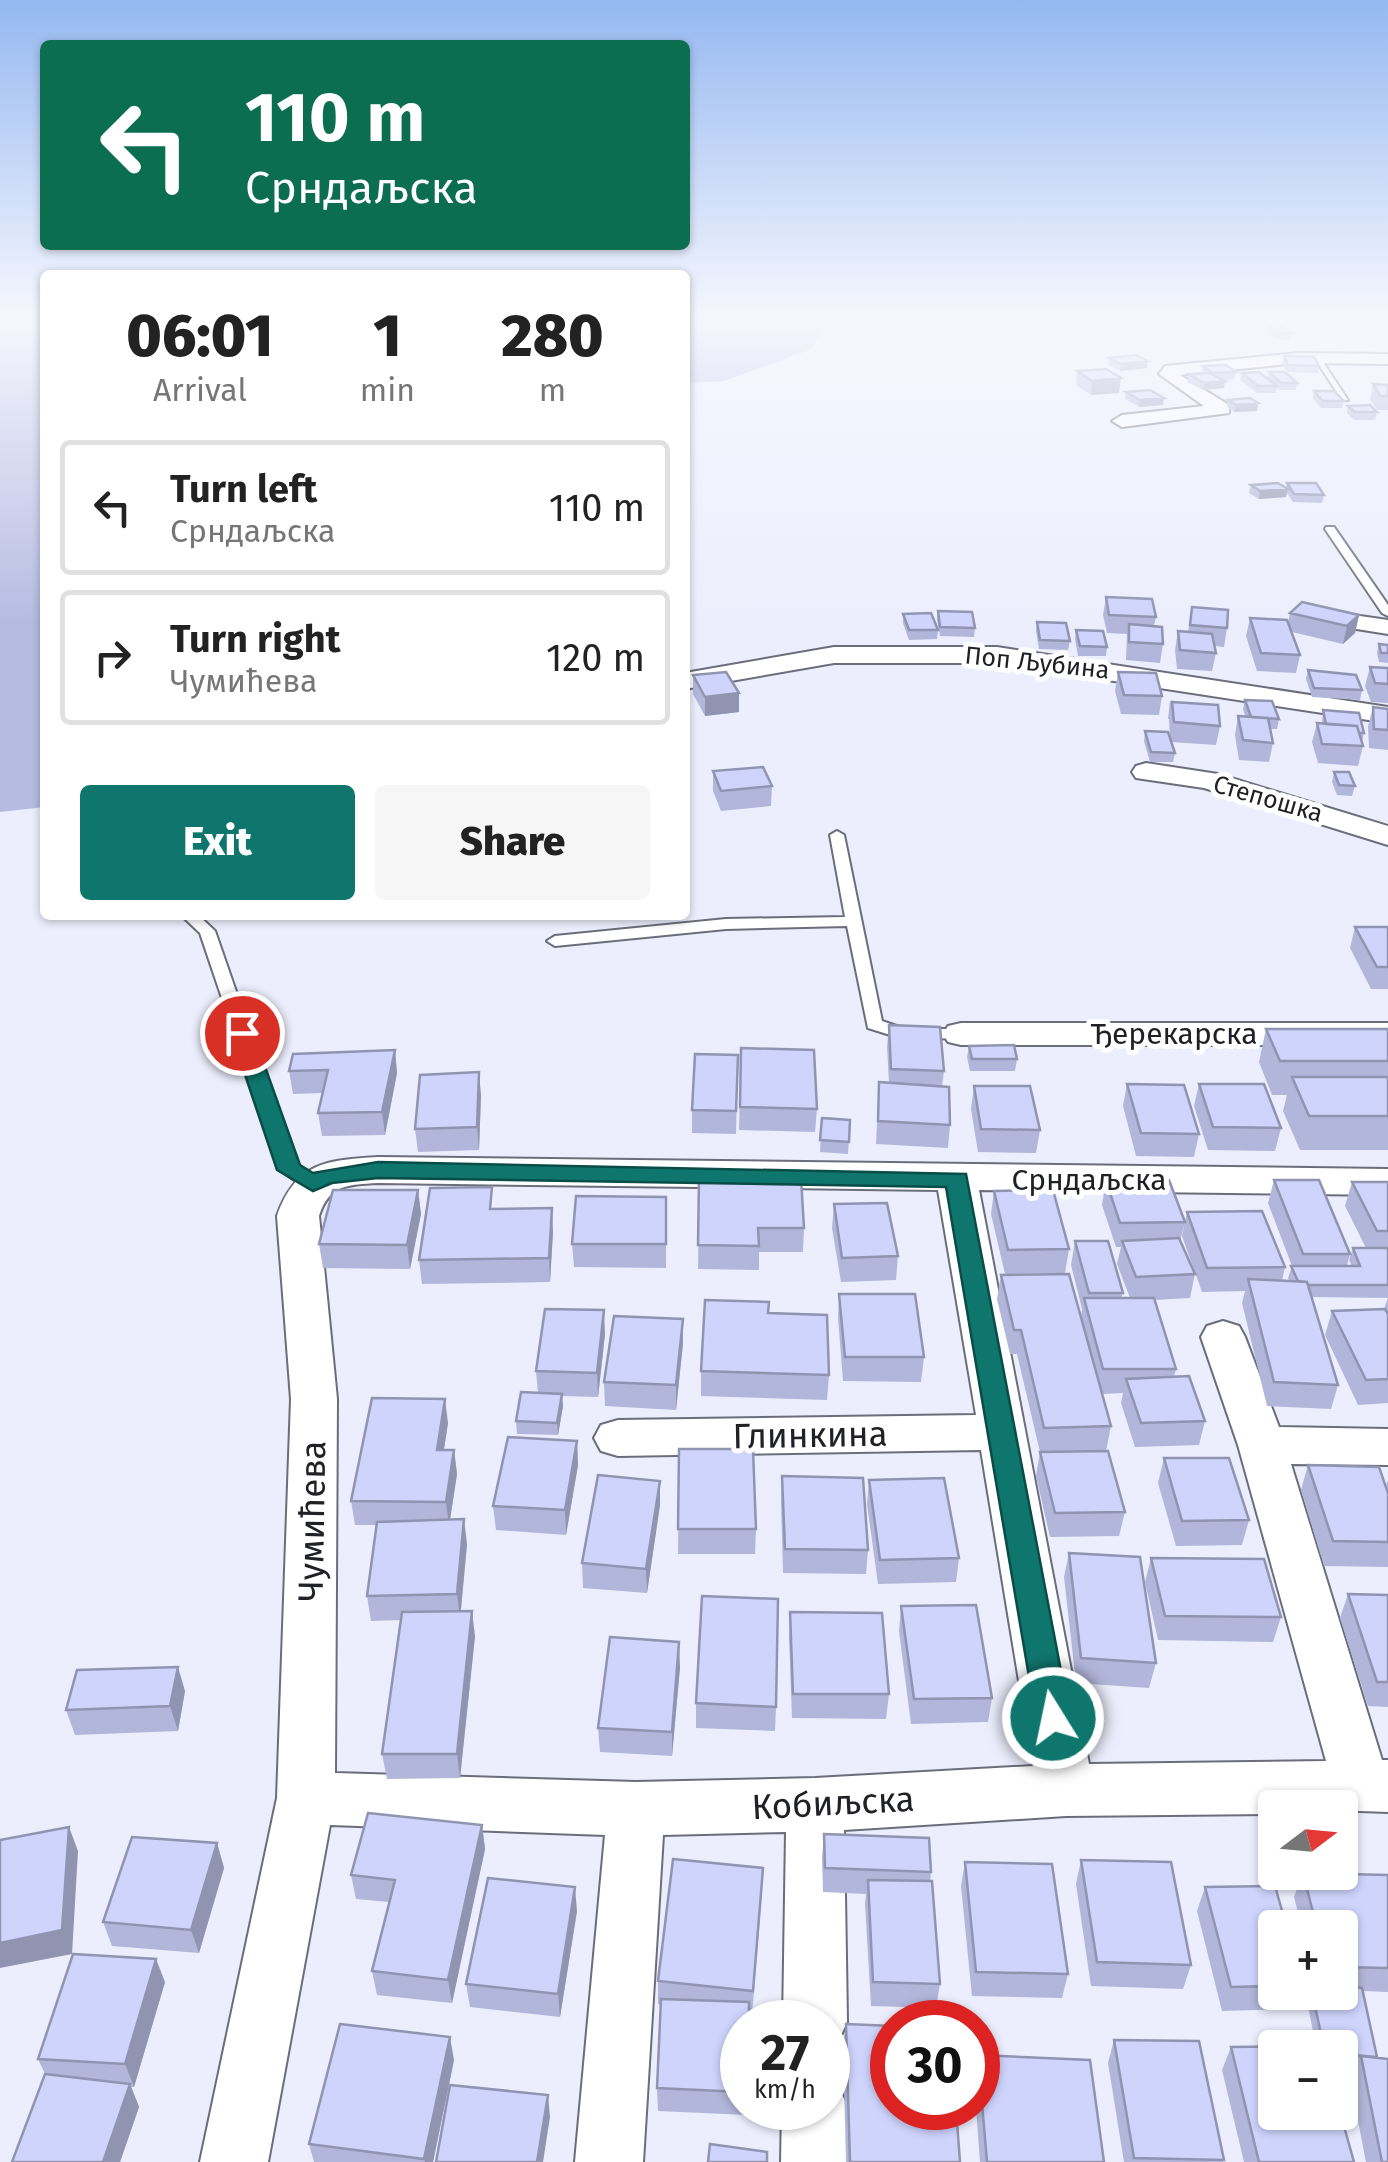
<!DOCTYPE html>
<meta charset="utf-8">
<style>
:root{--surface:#fff;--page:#f6f6f6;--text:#222;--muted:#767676;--line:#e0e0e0;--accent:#0f766e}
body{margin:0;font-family:"Fira Sans",sans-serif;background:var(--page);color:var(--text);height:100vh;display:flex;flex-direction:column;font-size:38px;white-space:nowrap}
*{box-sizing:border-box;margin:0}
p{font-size:32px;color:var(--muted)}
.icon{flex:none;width:55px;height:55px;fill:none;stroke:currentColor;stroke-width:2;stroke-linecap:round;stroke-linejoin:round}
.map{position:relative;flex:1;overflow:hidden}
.details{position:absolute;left:40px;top:270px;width:650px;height:650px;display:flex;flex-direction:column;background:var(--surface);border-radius:10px;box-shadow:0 2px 8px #0004}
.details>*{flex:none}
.guide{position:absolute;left:40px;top:40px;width:650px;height:210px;border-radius:10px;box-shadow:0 2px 8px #0004;background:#0b6e4f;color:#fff;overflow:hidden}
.needle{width:65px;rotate:74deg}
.fabs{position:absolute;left:1258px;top:1790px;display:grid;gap:20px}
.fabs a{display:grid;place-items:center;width:100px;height:100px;border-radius:10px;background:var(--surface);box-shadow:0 2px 8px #0004;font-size:50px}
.speed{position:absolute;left:720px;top:2000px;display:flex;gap:20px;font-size:50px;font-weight:700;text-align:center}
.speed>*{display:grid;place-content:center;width:130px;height:130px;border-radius:50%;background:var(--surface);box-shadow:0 2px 8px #0004;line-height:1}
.speed small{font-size:25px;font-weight:400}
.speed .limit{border:15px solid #d22;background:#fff;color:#111}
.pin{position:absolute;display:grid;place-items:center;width:85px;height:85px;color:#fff;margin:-42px;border:5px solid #fff;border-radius:50%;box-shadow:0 2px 10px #0007}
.me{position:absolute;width:110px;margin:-55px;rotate:350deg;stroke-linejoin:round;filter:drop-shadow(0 0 8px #0008)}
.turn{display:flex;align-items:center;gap:35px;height:210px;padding:0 40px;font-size:45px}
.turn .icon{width:130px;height:130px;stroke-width:2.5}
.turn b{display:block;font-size:70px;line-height:85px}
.eta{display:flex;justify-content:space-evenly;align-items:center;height:170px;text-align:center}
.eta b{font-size:60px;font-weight:800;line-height:70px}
.action{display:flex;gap:20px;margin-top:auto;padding:20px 40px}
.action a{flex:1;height:115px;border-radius:10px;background:var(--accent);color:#fff;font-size:40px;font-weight:800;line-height:115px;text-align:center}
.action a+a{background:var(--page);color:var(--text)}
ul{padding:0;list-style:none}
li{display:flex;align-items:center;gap:30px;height:135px;margin:0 20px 15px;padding:0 20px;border:5px solid var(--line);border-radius:10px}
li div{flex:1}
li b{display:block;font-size:38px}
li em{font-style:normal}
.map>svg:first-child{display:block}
.green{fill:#b6bbe2}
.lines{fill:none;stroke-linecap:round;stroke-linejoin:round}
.lane-casing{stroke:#6c6d7a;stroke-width:4}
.street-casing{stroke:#6c6d7a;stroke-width:4}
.lane{fill:#fff;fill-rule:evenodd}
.street{fill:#fff;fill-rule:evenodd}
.wall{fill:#b2b6da}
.shaded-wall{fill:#9194b1}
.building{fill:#cfd4fd;stroke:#9194b1;stroke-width:2.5}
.route{fill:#0f766e;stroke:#0a4d48;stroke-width:2.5}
.labels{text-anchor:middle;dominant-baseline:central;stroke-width:10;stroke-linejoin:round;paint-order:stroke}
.far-street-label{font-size:25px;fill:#202126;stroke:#fff}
.street-label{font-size:30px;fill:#202126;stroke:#fff}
.near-street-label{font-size:35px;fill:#202126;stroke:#fff}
</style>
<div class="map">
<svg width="1388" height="2162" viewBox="0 0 1388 2162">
<rect width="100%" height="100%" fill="#eceefd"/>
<path class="green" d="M0 320H45V807L0 812Z
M685 320H835L809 350 724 381 685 383Z"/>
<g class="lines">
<g class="lane-casing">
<path id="lane" d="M1313 356H1319L1348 400H1342Z
M1326 527H1334L1388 605V616L1382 613 1325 529Z
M837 831 844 835 882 1021 905 1029H961L967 1030 969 1034 967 1038 903 1039 868 1028 847 926 726 929 555 946 547 941 555 936 726 919 845 917 830 835Z
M181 915H198L215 931 297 1167 322 1184 320 1188H306L280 1170 200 933Z"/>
</g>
<g class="street-casing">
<path id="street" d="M1298 353 1388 354V364L1298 363 1180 375 1229 405V413L1122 427 1112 421 1122 415 1204 406 1159 374 1165 366Z
M1353 615 1388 620V634L1344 627 1341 622Z
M834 647H997L1388 707V723L997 663H834L685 689V673Z
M1146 763 1218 774 1388 826V845L1204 788 1136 778 1132 772 1136 766Z
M961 1023H1388V1045H961L948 1042 943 1034 948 1026Z
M378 1157 1388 1169V1195L979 1190 1089 1764 1326 1761 1238 1445 1201 1337 1207 1326 1223 1321 1239 1326 1245 1337 1279 1427 1388 1429V1465L1291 1464 1382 1760H1388V1812L1275 1808V1814L1066 1816 844 1830 847 2022 837 2044 828 2049V2022H783L786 1832 663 1835 643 2162H575L605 1835 330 1825 268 2162H200L277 1798 291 1399 277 1216C296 1162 327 1160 378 1157ZM378 1183 938 1190 976 1415 618 1420 601 1425 594 1438 601 1451 618 1456 981 1450 1033 1766 815 1778 636 1782 335 1773 337 1399 319 1216C329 1184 348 1185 378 1183Z
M828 2080 838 2085 848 2108 849 2162H781L782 2108H828Z"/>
</g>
<use href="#lane" class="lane"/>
<use href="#street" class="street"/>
</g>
<path class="wall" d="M1269 326 1292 333 1291 340H1279L1267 333Z
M1284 356 1319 366 1318 373 1287 372 1282 363Z
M1109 358 1147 368 1120 371 1108 365Z
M1203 366 1236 372 1234 379 1222 380 1224 388 1203 390 1187 382 1189 374 1202 373Z
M1077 371 1119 393 1091 395 1076 385Z
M1269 372 1297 383 1296 390H1279L1277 388 1276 393H1257L1240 380 1242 373 1268 378Z
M1373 384 1388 385V410H1377L1370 399Z
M1314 391 1344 401 1342 408H1321L1313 398Z
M1126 392 1163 405 1139 407 1125 399Z
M1228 400 1258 403 1257 411 1234 412 1227 407Z
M1348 406 1377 412 1375 420H1354L1347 413Z
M1287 483 1324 495 1322 503 1293 502 1287 493 1286 497 1259 499 1249 493 1251 485 1286 488Z
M1106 597 1156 617 1154 626 1163 644 1160 663 1126 660 1127 634 1107 633 1103 615Z
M1192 607 1227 628 1224 647 1215 646 1216 653 1212 671 1177 669 1175 650 1178 631 1188 632Z
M938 611 975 628 974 637 940 636 937 620Z
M1290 613 1359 615 1355 633 1343 644 1292 632 1300 655 1296 673 1257 671 1246 636 1250 618 1288 622Z
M903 614 938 630 937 639 909 640 903 623Z
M1037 622 1070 641 1068 650 1039 649 1036 631Z
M1076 630 1107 647 1106 656H1078L1075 639Z
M1379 644 1388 645V663L1379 662 1377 653Z
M1370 667 1388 668V703L1371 702 1365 686Z
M1308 670 1362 690 1360 700 1312 697 1306 679Z
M1118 672 1162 696 1159 715 1121 714 1115 691Z
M693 675 739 693V712L705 716 693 694Z
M1245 700 1279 719 1277 729H1270L1273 743 1269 762 1239 760 1235 735 1238 716H1245L1243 709Z
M1170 701 1220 726 1216 745 1171 742 1175 753 1173 762H1150L1144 741 1145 731 1170 738 1169 719H1168Z
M1373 707 1388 709V750L1369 748 1368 726Z
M1323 710 1364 733 1362 742 1363 746 1358 766 1318 763 1312 742 1317 723H1322Z
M713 771 772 786 771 806 721 811 713 791Z
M1334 772 1355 786 1352 796 1337 795 1332 782Z
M1355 927H1388V989H1371L1350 948Z
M889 1025 944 1071 942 1086 950 1125 948 1148 876 1144 879 1082 889 1083 887 1047Z
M1266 1029H1388V1150H1300L1283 1111 1287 1095H1272L1259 1062Z
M969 1046 1017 1059 1015 1071H970L967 1057Z
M741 1048 817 1109 815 1132 739 1130Z
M395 1050 397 1073 385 1135 322 1136 318 1113 323 1093 293 1094 289 1071Z
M738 1055 736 1134 692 1133V1110Z
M1127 1084 1199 1134 1194 1157 1136 1156 1123 1106Z
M1199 1084 1281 1128 1275 1151 1208 1150 1194 1106Z
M974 1086 1040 1130 1036 1153 978 1152 971 1109Z
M481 1095 479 1150 418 1152 415 1129Z
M822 1118 850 1120 848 1154 820 1152Z
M699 1177 804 1228 803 1252H759V1270L698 1269Z
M1274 1180 1350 1254 1347 1265 1352 1266 1349 1260 1353 1248H1366L1345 1206 1352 1182H1388V1403L1358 1405 1325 1335 1332 1311 1384 1309 1388 1298 1312 1297 1338 1385 1331 1409 1267 1406 1242 1303 1245 1291 1202 1292 1182 1236 1187 1212 1285 1267 1282 1281H1289L1288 1278 1292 1266 1268 1203Z
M1106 1181 1185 1222 1180 1241 1195 1274 1190 1298 1154 1300 1176 1369 1174 1377 1205 1421 1199 1445 1135 1447 1121 1403 1123 1393 1102 1394 1111 1426 1106 1451 1125 1512 1119 1536 1050 1537 1036 1476 1040 1452 1017 1354H1010L997 1299 1001 1275 1081 1317 1082 1309 1071 1265 1075 1241 1123 1293 1121 1298H1130L1117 1264 1121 1247H1116L1102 1205Z
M418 1190 421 1214 410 1269 323 1268 319 1244Z
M994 1191 1069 1249 1065 1273 1005 1274 991 1214Z
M666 1197V1268L574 1267 572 1244Z
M834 1204 898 1256 896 1280 841 1282 832 1228Z
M494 1209 553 1232 550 1282 422 1284 419 1260Z
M839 1294 924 1357 921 1382 843 1381 838 1318Z
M768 1313 829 1375 827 1400 701 1396V1371Z
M683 1319V1343L676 1410 605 1406 604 1382Z
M605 1334 598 1397 562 1396 563 1406 558 1435 517 1434 516 1421 538 1393 536 1371Z
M448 1423 444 1450H454L457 1474 450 1520 467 1544 461 1611 475 1636 460 1778 387 1779 382 1754 401 1620 371 1621 367 1596 376 1525H355L351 1501Z
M577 1441 578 1465 566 1535 496 1530 493 1506Z
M679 1449 756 1529 755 1554H678Z
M1164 1458 1249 1520 1242 1545 1176 1546 1158 1483Z
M1308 1465 1386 1486 1388 1480V1567L1324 1566 1301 1490Z
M782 1476 868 1550 866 1574 783 1573 781 1501Z
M869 1480 959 1558 956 1582 878 1584 867 1504Z
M660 1505 647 1593 583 1588 582 1563Z
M1069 1553 1156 1663 1149 1688 1076 1683 1064 1577Z
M1151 1558 1281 1617 1273 1642 1158 1640 1145 1582Z
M1348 1594 1388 1595V1707L1368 1706 1340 1618Z
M901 1606 992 1698 988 1722 911 1724 899 1631Z
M790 1612 889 1694 886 1719 792 1718 789 1637Z
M680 1667 672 1756 600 1752 598 1728Z
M185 1691 178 1731 75 1735 66 1710Z
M696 1703 776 1707 775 1731 696 1728Z
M482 1825 485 1849 452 2003 377 1995 372 1971 389 1902 356 1899 351 1875Z
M824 1834 931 1872 930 1881 940 1984 936 2008 871 2006 865 1904 866 1894 823 1892 822 1858Z
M217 1843 224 1868 199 1953 112 1946 103 1922Z
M1081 1860 1191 1965 1183 1989 1091 1986 1076 1884Z
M965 1862 1068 1974 1062 1998 972 1996 961 1886Z
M1303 1873 1388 1875V1992L1363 1991 1388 2162H1366L1350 2080 1356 2067 1340 2066V2048H1275L1354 2162H1244L1222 2070 1231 2047 1316 2046 1306 1996 1307 1992H1340V1928H1302L1294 1897Z
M1205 1887 1275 1928V1992H1301L1294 2009 1222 2011 1197 1911Z
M762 1892 752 2015 749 2014 742 2022V2108H747V2115L658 2111 657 2088 661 2005 658 2004V1981Z
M577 1911 560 2017 470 2007 466 1984Z
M165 1982 134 2087H131L139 2107 120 2162H12L45 2074 38 2059Z
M846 2024 960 2162H846L843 2047Z
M1114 2040 1224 2160 1223 2162H1124L1108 2063Z
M978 2055 1104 2162H980L976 2108H978Z
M454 2060 433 2162H314L309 2144Z"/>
<path class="shaded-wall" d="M1148 361 1147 368 1120 371 1121 364Z
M1121 378 1119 393 1091 395 1092 381Z
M1225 381 1224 388 1203 390 1204 383Z
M1164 398 1163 405 1139 407 1140 400Z
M1258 403 1257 411 1234 412 1236 405Z
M1288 489 1286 497 1259 499 1260 491Z
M1359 615 1355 633 1343 644 1347 626Z
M739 693V712L705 716V697Z
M395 1050 397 1073 385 1135 382 1112Z
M479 1072 481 1095 479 1150 477 1127Z
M418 1190 421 1214 410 1269 407 1245Z
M552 1208 553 1232 550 1282 549 1258Z
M604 1310 605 1334 598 1397 597 1373Z
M683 1319V1343L676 1410V1385Z
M562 1394 563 1406 558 1435 557 1423Z
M445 1399 448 1423 440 1474 437 1450Z
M577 1441 578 1465 566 1535 565 1510Z
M454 1450 457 1474 449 1526 446 1502Z
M660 1481V1505L647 1593 646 1569Z
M464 1519 467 1544 460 1618 457 1594Z
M472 1611 475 1636 460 1778 457 1754Z
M679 1642 680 1667 672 1756V1732Z
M178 1667 185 1691 178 1731 170 1706Z
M482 1825 485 1849 452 2003 448 1980Z
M69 1827 78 1851 72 1954 0 1968V1943Z
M217 1843 224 1868 199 1953 191 1930Z
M575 1887 577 1911 560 2017 558 1994Z
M156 1959 165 1982 134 2087 125 2064Z
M450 2037 454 2060 433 2162H425L424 2159Z
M130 2084 139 2107 120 2162H103Z
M548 2095 550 2117 543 2162H537Z"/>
<path class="building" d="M1269 326H1280L1292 333H1280Z
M1136 355 1148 361 1121 364 1109 358Z
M1284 356 1314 357 1319 366 1288 365Z
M1226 365 1236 372 1213 373 1203 366Z
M1106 369 1121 378 1092 381 1077 371Z
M1259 372 1277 386H1258L1242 373Z
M1269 372H1285L1297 383H1281Z
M1209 373 1225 381 1204 383 1189 374Z
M1373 384 1388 385V396H1380Z
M1150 390 1164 398 1140 400 1126 392Z
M1314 391H1334L1344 401H1323Z
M1250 398 1258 403 1236 405 1228 400Z
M1370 405 1377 412H1355L1348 406Z
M1278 483 1288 489 1260 491 1251 485Z
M1287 483H1316L1324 495 1294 494Z
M1106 597 1152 599 1156 617 1109 615Z
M1302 602 1359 615 1347 626 1290 613Z
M1192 607 1228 610 1227 628 1190 625Z
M938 611 972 612 975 628 940 627Z
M931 613 938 630H909L903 614Z
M1250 618 1287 620 1300 655 1261 653Z
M1037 622 1066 623 1070 641 1040 640Z
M1129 624 1162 627 1163 644 1129 642Z
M1076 630 1103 631 1107 647 1080 646Z
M1178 631 1212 634 1216 653 1180 650Z
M1379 644 1388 645V653H1381Z
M1370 667 1388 668V684L1375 683Z
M1308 670 1356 675 1362 690 1314 688Z
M726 672 739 693 705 697 693 675Z
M1118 672 1156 673 1162 696 1124 695Z
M1245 700 1272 701 1279 719 1251 717Z
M1172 702 1218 705 1220 726 1174 722Z
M1373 707 1388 709V730L1374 729Z
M1323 710 1359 713 1364 733H1359L1357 726 1326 724Z
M1238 716 1268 718 1273 743 1243 740Z
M1317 723 1357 726 1363 746 1322 744Z
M1145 731 1168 732 1175 753 1151 752Z
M763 767 772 786 721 791 713 771Z
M1334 772H1349L1355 786 1339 785Z
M1355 927H1388V967H1377Z
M889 1025 940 1027 944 1071 891 1069Z
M1266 1029H1388V1061H1280Z
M1014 1045 1017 1059H972L969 1046Z
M741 1048 814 1050 817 1109 740 1107Z
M395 1050 382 1112 318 1113 328 1070 289 1071 293 1054Z
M695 1054 738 1055 736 1111 692 1110Z
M479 1072 477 1127 415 1129 420 1075Z
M1292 1077H1388V1116H1309Z
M879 1082 949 1087 950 1125 878 1121Z
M1127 1084 1184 1085 1199 1134 1141 1133Z
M1199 1084H1264L1281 1128 1213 1127Z
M974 1086H1030L1040 1130 981 1129Z
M822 1118 850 1120 849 1142 820 1140Z
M699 1177 801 1178 804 1228H758L759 1246 698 1245Z
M1169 1180 1185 1222 1120 1223 1106 1181Z
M1274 1180H1319L1350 1254H1303Z
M1352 1182H1388V1231H1377Z
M492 1187 490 1209 552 1208 549 1258 419 1260 430 1188Z
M333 1190H418L407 1245 319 1244Z
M1053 1190 1069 1249 1008 1250 994 1191Z
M576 1196 666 1197V1244H572Z
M887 1203 898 1256 842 1258 834 1204Z
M1262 1211 1285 1267 1207 1268 1187 1212Z
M1179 1238 1195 1274 1136 1277 1122 1241Z
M1075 1241H1108L1123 1293H1089Z
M1353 1248H1388V1285H1308L1307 1282 1298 1281 1291 1266H1360Z
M1069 1274 1111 1426 1044 1428 1021 1330H1014L1001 1275Z
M1248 1279 1307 1282 1338 1385 1274 1382Z
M839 1294H915L924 1357H845Z
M1084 1298H1154L1176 1369H1103Z
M705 1300 769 1302 768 1313 827 1315 829 1375 701 1371Z
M545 1309 604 1310 597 1373 536 1371Z
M1385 1309 1388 1314V1379L1366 1380 1332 1311Z
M614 1316 683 1319 676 1385 604 1382Z
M1189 1376 1205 1421 1141 1423 1126 1379Z
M521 1392 562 1394 557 1423 516 1421Z
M372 1398 445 1399 437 1450H454L446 1502 351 1501Z
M508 1437 577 1441 565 1510 493 1506Z
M679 1449H753L756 1529H678Z
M1108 1451 1125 1512 1055 1513 1040 1452Z
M1164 1458H1229L1249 1520 1182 1521Z
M1308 1465 1379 1467 1388 1493V1542L1333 1541Z
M598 1475 660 1481 646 1569 582 1563Z
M782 1476 863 1478 868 1550 785 1549Z
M944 1478 959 1558 880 1560 869 1480Z
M464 1519 457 1594 367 1596 377 1522Z
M1069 1553 1140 1557 1156 1663 1081 1658Z
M1151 1558 1264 1559 1281 1617 1165 1616Z
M1348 1594 1388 1595V1682H1377Z
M702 1596 778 1599 776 1707 696 1703Z
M976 1605 992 1698 914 1699 901 1606Z
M472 1611 457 1754H382L402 1612Z
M790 1612 882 1613 889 1694H793Z
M610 1637 679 1642 672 1732 598 1728Z
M178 1667 170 1706 66 1710 77 1670Z
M368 1813 482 1825 448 1980 372 1971 395 1880 351 1875Z
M69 1827 62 1930 0 1943V1840Z
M824 1834 929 1838 931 1872 825 1868Z
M132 1837 217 1843 191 1930 103 1922Z
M673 1859 763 1868 753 1991 658 1981Z
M1081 1860 1171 1862 1191 1965 1097 1962Z
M965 1862 1052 1864 1068 1974 976 1972Z
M1303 1873 1388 1875V1968L1340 1967V1928H1317Z
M488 1878 575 1887 558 1994 466 1984Z
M868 1880 932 1881 940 1984 873 1982Z
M1275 1886 1287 1928H1275V1986L1231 1987 1205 1887Z
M73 1954 156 1959 125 2064 38 2059Z
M1340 1986 1362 1988 1377 2057 1340 2054V2048H1324L1312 1992H1340Z
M661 1999 749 2002V2022H742V2092L657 2088Z
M340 2024 450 2037 424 2159 309 2144Z
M846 2024 892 2026V2108H956L960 2162H850Z
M1114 2040 1199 2041 1224 2160 1134 2158Z
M1321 2046V2048H1275V2112H1340L1354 2162H1259L1231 2047Z
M978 2055 1090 2060 1104 2162H987Z
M1361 2056 1388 2059V2162H1382Z
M45 2074 130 2084 103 2162H12Z
M450 2085 548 2095 537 2162H436Z
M710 2144 767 2152V2162H708Z"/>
<linearGradient id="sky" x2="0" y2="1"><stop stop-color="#94b8f1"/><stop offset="0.51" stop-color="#f6f7fe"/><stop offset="1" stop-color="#f6f7fe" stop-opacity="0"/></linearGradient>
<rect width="1388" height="623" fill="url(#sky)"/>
<path class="route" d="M242 1026 253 1033 300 1165 313 1173 378 1162 966 1174 1070 1718 1065 1728 1053 1733 1041 1728 1036 1718 946 1187 378 1178 332 1183 313 1191 277 1170 231 1033Z"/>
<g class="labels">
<g class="far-street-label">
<text transform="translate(1037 663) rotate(6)">Поп Љубина</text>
<text transform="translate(1268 799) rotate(16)">Степошка</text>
</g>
<g class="street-label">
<text x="1174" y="1034">Ђерекарска</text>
<text x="1089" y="1180">Срндаљска</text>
</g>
<g class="near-street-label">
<text transform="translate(810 1435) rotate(-1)">Глинкина</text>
<text transform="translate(312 1521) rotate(-89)">Чумићева</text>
<text transform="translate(833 1803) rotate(-3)">Кобиљска</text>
</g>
</g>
</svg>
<div class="fabs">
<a><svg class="needle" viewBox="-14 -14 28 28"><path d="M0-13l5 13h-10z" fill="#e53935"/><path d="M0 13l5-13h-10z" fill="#767676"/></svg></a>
<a>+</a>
<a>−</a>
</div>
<div class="speed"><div>27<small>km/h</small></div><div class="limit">30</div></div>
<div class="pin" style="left:242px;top:1033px;background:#d93025"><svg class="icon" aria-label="arrive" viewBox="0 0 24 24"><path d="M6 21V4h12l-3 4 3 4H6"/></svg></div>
<svg class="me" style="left:1053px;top:1718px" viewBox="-20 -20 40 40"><circle r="17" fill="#0f766e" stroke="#fff" stroke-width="3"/><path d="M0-11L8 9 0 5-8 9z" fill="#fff"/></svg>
<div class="guide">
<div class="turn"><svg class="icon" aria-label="left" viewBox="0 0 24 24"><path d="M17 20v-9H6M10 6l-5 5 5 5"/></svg><div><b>110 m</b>Срндаљска</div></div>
</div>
<section class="details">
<div class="eta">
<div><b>06:01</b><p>Arrival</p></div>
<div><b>1</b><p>min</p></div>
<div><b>280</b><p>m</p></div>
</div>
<ul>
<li><svg class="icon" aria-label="left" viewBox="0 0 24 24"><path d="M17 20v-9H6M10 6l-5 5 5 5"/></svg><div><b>Turn left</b><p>Срндаљска</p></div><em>110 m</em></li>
<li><svg class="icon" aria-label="right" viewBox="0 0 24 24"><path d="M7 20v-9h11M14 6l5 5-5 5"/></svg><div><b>Turn right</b><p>Чумићева</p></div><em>120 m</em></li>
</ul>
<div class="action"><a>Exit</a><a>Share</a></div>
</section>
</div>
